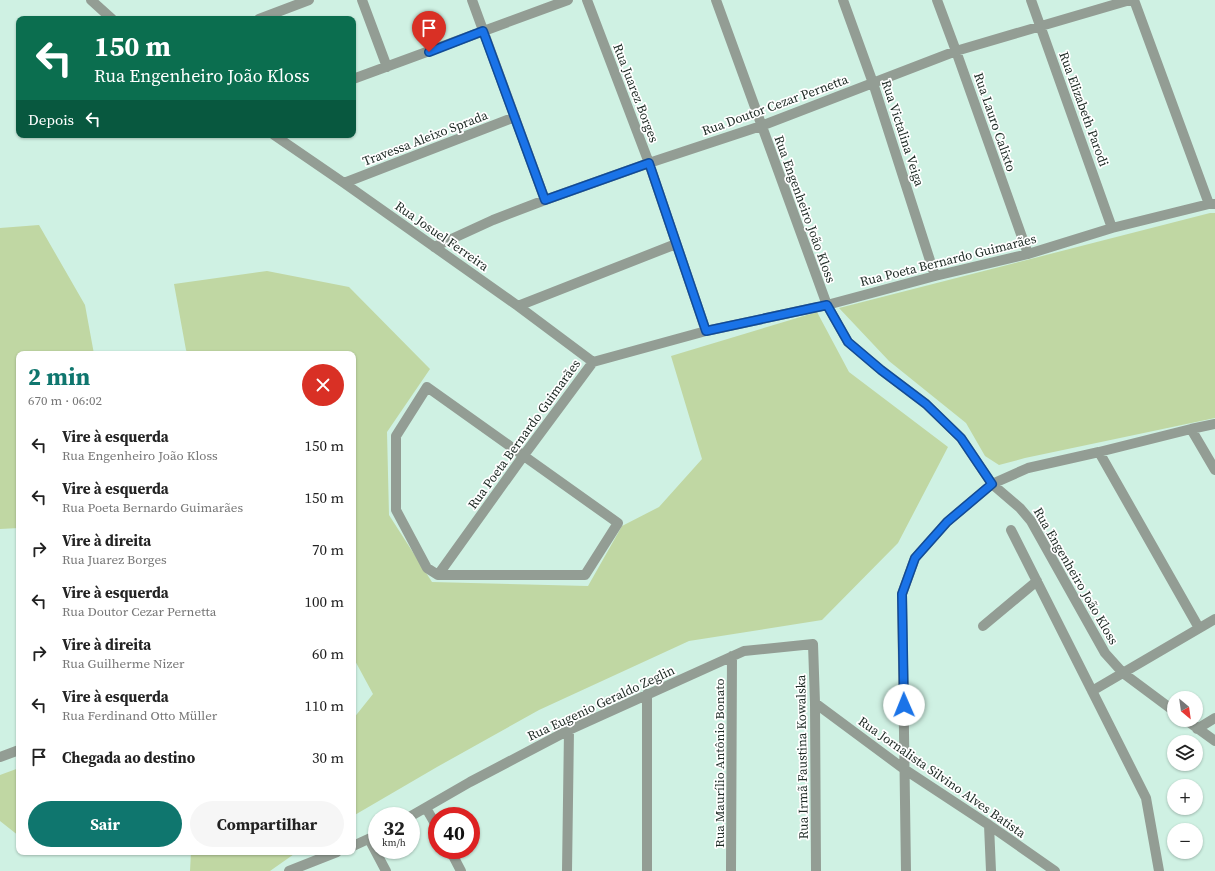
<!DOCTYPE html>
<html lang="pt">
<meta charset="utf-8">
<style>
:root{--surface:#fff;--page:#f6f6f6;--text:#222;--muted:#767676;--accent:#0f766e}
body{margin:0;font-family:"Source Serif 4",serif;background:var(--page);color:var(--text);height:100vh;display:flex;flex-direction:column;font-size:15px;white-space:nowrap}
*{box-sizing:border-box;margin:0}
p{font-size:13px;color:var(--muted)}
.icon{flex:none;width:22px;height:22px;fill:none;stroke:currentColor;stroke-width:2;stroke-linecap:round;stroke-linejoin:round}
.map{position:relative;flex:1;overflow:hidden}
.sheet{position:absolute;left:16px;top:351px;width:340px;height:504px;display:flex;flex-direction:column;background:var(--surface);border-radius:8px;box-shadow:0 1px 3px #0004}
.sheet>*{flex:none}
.banner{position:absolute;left:16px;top:16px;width:340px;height:122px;border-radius:8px;box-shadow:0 1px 3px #0004;background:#0b6e4f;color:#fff;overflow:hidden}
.needle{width:26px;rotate:151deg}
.tools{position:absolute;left:1167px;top:691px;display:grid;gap:8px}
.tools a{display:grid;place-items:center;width:36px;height:36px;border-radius:50%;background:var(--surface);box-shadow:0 1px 3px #0004;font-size:20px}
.speed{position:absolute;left:368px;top:807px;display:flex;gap:8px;font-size:20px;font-weight:700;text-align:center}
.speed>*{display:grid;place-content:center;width:52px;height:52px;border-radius:50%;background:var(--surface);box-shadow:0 1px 3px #0004;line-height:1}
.speed small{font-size:10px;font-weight:400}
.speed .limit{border:6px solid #d22;background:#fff;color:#111}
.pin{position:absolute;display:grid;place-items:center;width:34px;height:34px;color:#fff;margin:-41px -17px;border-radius:50% 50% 50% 0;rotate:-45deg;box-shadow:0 0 4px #0007}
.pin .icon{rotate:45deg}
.me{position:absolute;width:44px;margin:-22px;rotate:359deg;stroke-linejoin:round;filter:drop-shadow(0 0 3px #0008)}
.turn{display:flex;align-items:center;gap:14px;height:84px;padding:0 12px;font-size:18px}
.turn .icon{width:52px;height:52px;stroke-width:2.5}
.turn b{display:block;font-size:28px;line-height:34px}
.then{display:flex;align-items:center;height:38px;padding:0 12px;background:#0003;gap:8px;font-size:15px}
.round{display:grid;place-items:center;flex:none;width:42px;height:42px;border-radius:21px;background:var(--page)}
.summary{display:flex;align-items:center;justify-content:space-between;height:68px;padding:0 12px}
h1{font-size:24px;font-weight:700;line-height:30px;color:var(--accent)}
.action{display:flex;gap:8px;margin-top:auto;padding:8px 12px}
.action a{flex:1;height:46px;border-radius:24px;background:var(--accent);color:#fff;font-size:16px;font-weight:700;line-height:46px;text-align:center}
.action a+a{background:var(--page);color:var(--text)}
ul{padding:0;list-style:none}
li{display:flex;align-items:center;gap:12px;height:52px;padding:0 12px}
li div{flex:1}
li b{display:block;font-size:15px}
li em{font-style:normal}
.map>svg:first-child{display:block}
.green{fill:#c0d7a3}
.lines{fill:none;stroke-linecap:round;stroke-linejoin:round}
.minor{stroke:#939d94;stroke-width:10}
.route-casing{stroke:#114b97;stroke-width:10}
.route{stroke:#1a73e8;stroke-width:7}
.labels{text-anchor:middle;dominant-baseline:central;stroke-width:3.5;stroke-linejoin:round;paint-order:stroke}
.street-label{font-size:13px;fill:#1c2923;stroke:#fff}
</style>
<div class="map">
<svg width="1215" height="871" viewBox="0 0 1215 871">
<rect width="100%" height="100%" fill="#cff1e3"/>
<path class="green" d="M1210 213H1215V418L1025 458 999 465 985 456 966 423 889 361 839 308Z
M39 225 85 305 94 354H19V528L0 529V228Z
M267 271 349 287 430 369 387 432 389 515 432 582 588 586 622 526 659 507 702 459 671 356 817 312 849 372 948 447 898 543 822 620 689 641 539 710 437 767 353 816V719L373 694 353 657V354H188L186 350 174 284Z
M19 768V836L0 821V775Z
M191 852H297L270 871H190Z"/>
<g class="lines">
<path class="minor" d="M91 0 112 19
M362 0 387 67
M472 0 545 200
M587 0 649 163 706 331
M716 0 827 305 848 342 881 370 926 404 961 438 992 484 1020 508 1031 521 1105 653 1123 673 1174 711
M843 0 873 83 935 276
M937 0 956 51 1028 254
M1031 0 1112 228
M1134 0 1209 204
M259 19 309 0
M353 79 568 0
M274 135 344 183 518 306 593 362
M344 183 515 117
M434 247 493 220 545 200 649 163 761 126 956 51 1130 0
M518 306 676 244
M427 387 618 523 585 575H438L427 568 396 510V436Z
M1191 429 1215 470
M1099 452 1199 628
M1011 530 1146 798 1159 871
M438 575 524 455 593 362 706 331 827 305 935 276 1028 254 1112 228 1209 204H1215
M983 626 1037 581
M1092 691 1215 619
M815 703 904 769 989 825 1055 871
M1186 720 1215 741
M1197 729 1215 718
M0 757 19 750
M426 808 437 827
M411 816 470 782 569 730 744 651 813 644 815 703 816 871
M989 825 991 871
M369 839 386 871
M353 846 377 835
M450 850 461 871
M289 871 337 852
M567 871 569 730
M647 871V694
M731 871 732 656
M906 871 902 594 915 558 947 522 992 484 1028 468 1099 452 1191 429 1215 424"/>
</g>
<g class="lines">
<g class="route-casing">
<path id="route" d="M429 52 483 31 545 200 649 163 706 331 827 305 848 342 881 370 926 404 961 438 992 484 947 522 915 558 902 594 904 705"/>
</g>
<use href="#route" class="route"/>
</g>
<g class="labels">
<g class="street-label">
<text transform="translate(636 93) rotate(69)">Rua Juarez Borges</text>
<text transform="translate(775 105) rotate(-20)">Rua Doutor Cezar Pernetta</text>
<text transform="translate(1084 109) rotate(70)">Rua Elizabeth Parodi</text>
<text transform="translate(995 122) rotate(71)">Rua Lauro Calixto</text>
<text transform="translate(903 133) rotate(72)">Rua Victalina Veiga</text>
<text transform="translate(425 138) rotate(-21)">Travessa Aleixo Sprada</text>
<text transform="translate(805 209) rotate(70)">Rua Engenheiro João Kloss</text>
<text transform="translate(442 236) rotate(35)">Rua Josuel Ferreira</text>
<text transform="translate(948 260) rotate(-14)">Rua Poeta Bernardo Guimarães</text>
<text transform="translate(524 434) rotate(-54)">Rua Poeta Bernardo Guimarães</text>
<text transform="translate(1076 576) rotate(60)">Rua Engenheiro João Kloss</text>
<text transform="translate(601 703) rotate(-25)">Rua Eugenio Geraldo Zeglin</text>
<text transform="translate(802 757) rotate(-91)">Rua Irmã Faustina Kowalska</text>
<text transform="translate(719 763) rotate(-90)">Rua Maurílio Antônio Bonato</text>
<text transform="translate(942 777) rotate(35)">Rua Jornalista Silvino Alves Batista</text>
</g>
</g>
</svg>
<div class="tools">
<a><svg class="needle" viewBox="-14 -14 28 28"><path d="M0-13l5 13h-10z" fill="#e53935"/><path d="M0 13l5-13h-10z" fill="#767676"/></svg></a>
<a><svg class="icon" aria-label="layers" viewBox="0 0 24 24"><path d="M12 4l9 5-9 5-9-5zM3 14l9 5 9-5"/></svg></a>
<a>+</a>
<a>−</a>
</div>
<div class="speed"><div>32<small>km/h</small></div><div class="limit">40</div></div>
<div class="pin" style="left:429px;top:52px;background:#d93025"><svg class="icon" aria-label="arrive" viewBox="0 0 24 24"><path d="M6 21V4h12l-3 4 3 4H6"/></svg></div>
<svg class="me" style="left:904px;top:705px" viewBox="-20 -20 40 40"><circle r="19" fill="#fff"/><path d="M0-13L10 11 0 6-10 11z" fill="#1a73e8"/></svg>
<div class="banner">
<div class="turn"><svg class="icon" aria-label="left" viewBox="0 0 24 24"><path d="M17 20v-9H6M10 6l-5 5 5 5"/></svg><div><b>150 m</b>Rua Engenheiro João Kloss</div></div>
<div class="then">Depois<svg class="icon" aria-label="left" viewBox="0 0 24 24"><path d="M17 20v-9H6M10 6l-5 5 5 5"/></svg></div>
</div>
<section class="sheet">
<div class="summary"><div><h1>2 min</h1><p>670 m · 06:02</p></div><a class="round" style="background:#d93025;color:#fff"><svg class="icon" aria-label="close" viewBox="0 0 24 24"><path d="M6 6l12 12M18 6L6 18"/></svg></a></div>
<ul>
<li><svg class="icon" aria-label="left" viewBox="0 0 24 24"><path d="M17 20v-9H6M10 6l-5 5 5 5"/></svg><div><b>Vire à esquerda</b><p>Rua Engenheiro João Kloss</p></div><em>150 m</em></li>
<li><svg class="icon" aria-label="left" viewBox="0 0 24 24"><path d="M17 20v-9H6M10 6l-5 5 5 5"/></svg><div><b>Vire à esquerda</b><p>Rua Poeta Bernardo Guimarães</p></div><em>150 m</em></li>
<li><svg class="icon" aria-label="right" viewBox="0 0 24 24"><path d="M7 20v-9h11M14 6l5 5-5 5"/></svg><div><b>Vire à direita</b><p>Rua Juarez Borges</p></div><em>70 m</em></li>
<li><svg class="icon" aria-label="left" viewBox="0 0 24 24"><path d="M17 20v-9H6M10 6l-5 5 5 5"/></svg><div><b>Vire à esquerda</b><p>Rua Doutor Cezar Pernetta</p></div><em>100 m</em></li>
<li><svg class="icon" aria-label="right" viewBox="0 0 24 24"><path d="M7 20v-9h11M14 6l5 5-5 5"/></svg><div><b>Vire à direita</b><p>Rua Guilherme Nizer</p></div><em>60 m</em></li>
<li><svg class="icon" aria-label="left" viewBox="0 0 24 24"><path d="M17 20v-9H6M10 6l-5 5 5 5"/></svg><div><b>Vire à esquerda</b><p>Rua Ferdinand Otto Müller</p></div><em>110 m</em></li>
<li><svg class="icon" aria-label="arrive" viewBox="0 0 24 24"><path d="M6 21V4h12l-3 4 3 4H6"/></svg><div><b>Chegada ao destino</b></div><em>30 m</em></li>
</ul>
<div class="action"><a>Sair</a><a>Compartilhar</a></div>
</section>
</div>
